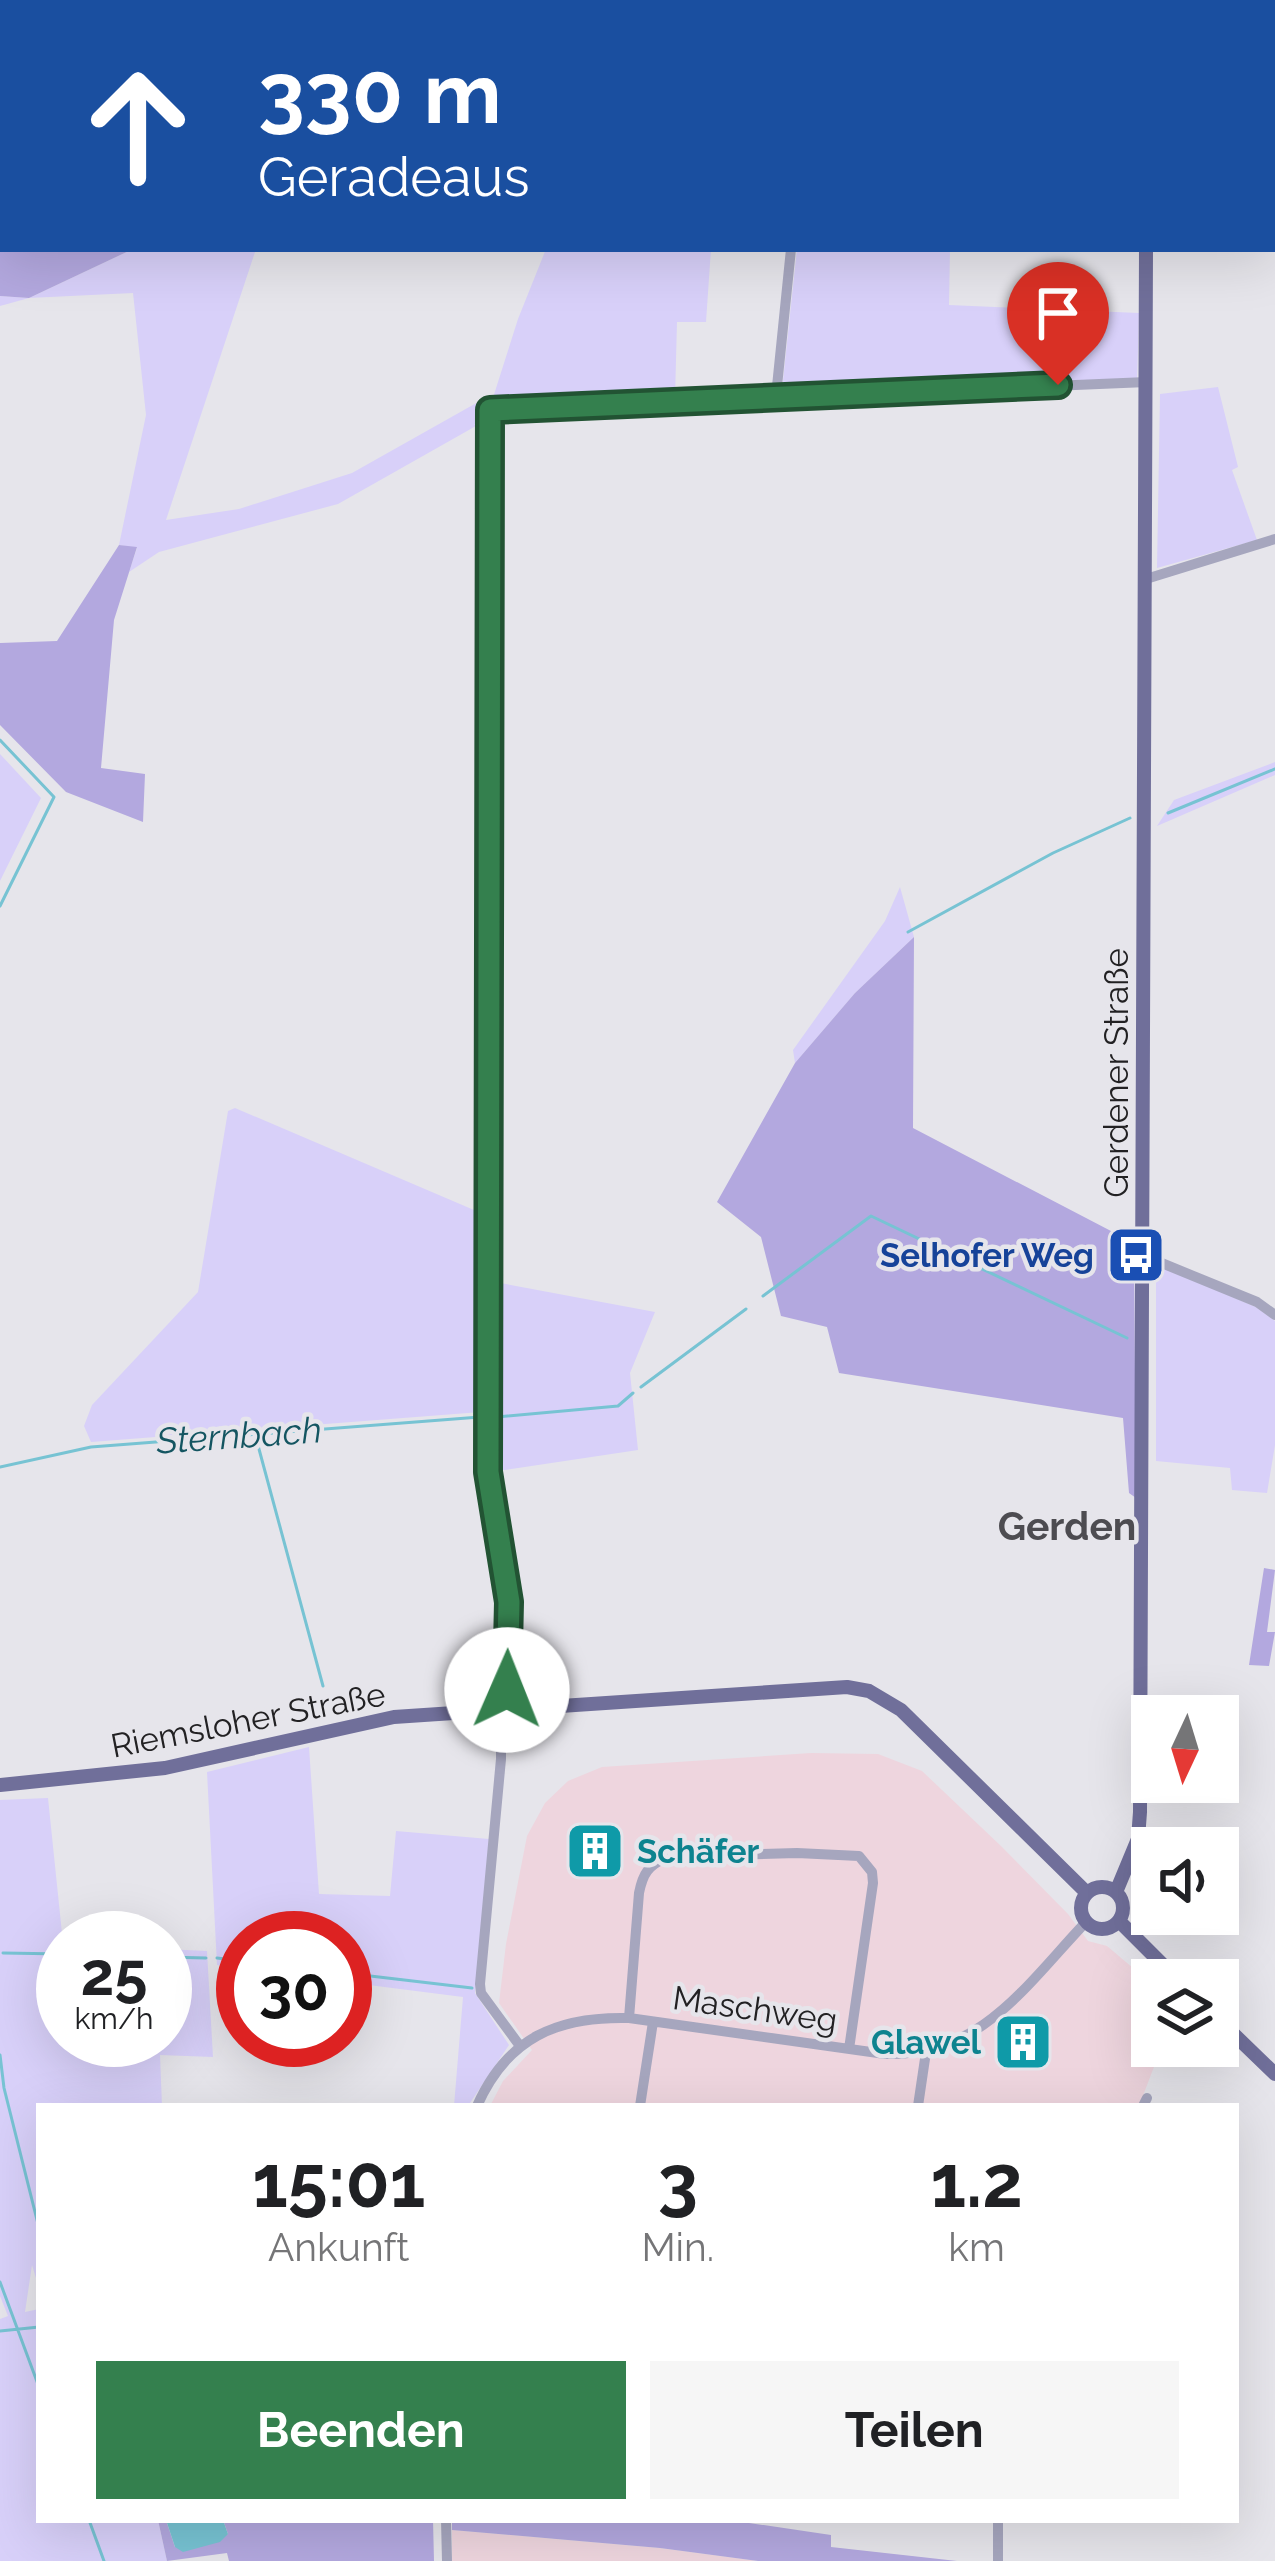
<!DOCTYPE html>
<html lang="de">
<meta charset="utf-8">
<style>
:root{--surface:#fff;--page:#f6f6f6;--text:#202124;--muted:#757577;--accent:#34804e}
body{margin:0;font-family:Raleway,sans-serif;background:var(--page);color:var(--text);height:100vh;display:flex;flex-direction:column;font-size:45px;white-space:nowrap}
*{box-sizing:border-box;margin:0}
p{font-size:39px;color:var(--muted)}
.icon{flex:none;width:66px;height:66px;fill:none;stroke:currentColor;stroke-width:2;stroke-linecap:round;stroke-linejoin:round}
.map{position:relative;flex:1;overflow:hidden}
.sheet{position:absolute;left:36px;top:2103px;width:1203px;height:420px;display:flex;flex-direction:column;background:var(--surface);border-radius:0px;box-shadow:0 12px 48px #0002}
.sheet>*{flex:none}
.hud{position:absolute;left:0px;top:0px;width:1275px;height:252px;box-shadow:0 12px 48px #0002;background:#1a4fa0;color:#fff;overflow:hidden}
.needle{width:78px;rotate:184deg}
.buttons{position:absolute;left:1131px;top:1695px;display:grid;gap:24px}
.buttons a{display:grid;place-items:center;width:108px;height:108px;border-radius:0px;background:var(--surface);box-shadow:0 12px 48px #0002;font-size:60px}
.speed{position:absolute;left:36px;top:1911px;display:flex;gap:24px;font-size:60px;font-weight:700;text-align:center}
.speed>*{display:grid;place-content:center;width:156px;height:156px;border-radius:50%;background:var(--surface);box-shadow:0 12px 48px #0002;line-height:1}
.speed small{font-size:30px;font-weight:400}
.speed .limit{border:18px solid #d22;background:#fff;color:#111}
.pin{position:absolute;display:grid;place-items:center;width:102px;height:102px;color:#fff;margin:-123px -51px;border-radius:50% 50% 50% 0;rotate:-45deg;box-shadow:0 0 12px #0007}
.pin .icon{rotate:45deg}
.me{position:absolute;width:132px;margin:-66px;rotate:1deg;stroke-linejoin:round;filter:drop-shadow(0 0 9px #0008)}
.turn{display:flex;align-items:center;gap:42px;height:252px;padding:0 60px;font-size:54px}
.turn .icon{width:156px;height:156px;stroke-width:2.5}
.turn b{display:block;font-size:84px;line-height:102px}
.eta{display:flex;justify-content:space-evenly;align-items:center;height:204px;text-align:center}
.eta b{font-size:72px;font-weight:700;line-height:84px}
.cta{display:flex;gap:24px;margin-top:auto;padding:24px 60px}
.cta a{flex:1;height:138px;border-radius:0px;background:var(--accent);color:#fff;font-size:48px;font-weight:700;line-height:138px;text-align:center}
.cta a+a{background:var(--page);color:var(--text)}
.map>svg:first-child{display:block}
.industrial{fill:#eed5de}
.green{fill:#d8d0f9}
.forest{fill:#b3a8df}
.water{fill:#77c3d3}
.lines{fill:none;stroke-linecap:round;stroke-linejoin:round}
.stream{stroke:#77c3d3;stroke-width:3}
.minor{stroke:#a6a6be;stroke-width:10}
.major{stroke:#706f9a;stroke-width:14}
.route-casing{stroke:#225333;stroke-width:30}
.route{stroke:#34804e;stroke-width:21}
.labels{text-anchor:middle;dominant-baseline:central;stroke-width:9;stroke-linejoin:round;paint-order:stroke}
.street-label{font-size:33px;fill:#222123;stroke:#e6e5eb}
.transit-label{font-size:33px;font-weight:bold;fill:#164399;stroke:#e6e5eb;text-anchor:end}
.culture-label{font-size:33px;font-weight:bold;fill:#0d838f;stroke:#e6e5eb;text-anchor:start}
.water-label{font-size:36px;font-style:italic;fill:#145561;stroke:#e6e5eb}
.quarter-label{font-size:39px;font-weight:bold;fill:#4d4c51;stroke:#e6e5eb}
</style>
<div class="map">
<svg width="1275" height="2561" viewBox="0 0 1275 2561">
<rect width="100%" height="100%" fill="#e6e5eb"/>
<path class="industrial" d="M811 1753 878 1754 922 1771 1001 1846 1068 1914 1088 1941 1107 1946 1152 1984V2046H1162L1139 2106H490L503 2081 532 2050 499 2003 506 1944 527 1836 545 1803 568 1781 602 1767Z
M452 2530 660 2548 758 2561H452Z"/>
<path class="green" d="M133 249H256L166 520 239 509 352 473 487 397 483 422 338 504 159 552 129 572 137 548 119 545 146 415 133 293 29 298 0 306V296L29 298Z
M546 249H711L706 322H677L675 398 491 404 518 319Z
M797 249H950L949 305 1139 313 1137 382 782 390Z
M1218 387 1238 467 1232 470 1257 540 1157 568 1160 394Z
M0 754 41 798 0 881Z
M1275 762V775L1157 826 1174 800Z
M900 887 914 937 855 993 795 1063 793 1050 885 921Z
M235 1108 481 1213V1412L91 1442 84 1426 92 1405 198 1292 228 1111Z
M1165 1268 1256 1307 1275 1321V1445L1267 1493 1232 1490 1230 1468 1156 1461V1271Z
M495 1282 655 1312 630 1373 638 1450 491 1472Z
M309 1747 319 1894 390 1896 396 1831 489 1839 475 1993 509 2045 468 2106H454L463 1997 345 1982V1938H243V1968L217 1965 207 1772Z
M48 1798 63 1943V2040H165V1949L207 1951 213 2057 160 2055 162 2106H39V2288L32 2265 25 2312 39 2309V2520H158L167 2561H0V2319L8 2316 0 2296V1800Z"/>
<path class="forest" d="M0 0H310L3 3V249H133L29 298 0 296Z
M345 0H800L344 3Z
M119 545 137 547 114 620 101 768 145 774 143 822 66 792 0 725V643L57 641Z
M914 937 913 1128 1134 1243 1136 1498 1129 1493 1123 1418 839 1373 827 1327 781 1316 761 1237 717 1202 795 1063 855 993Z
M1264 1568 1275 1570 1267 1632H1275L1269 1666 1249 1665Z
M158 2520H166L175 2547 228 2534 223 2520H433L434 2561H229L227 2553 167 2561Z
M452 2520H729L831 2535V2547L957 2561H758L660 2548 452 2530Z"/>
<path class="water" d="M166 2520H223L228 2534 220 2542 183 2552 175 2547Z"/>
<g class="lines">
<path class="stream" d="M0 740 54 797 0 906
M1168 813 1275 769
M908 932 1053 853 1130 818
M763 1296 871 1216 1127 1338
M641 1387 746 1309
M497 1417 618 1406 633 1393
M256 1438 323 1686
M0 1467 91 1447 480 1417
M3 1953 63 1954
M165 1957 206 1958
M217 1958 243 1961
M345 1973 472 1988
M0 2055 4 2088 39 2228
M0 2282 39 2387
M0 2331 39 2327
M89 2520 104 2561"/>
<path class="minor" d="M1272 57 1275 56
M776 396 791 249
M1146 579 1275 539
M1142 1255 1257 1302 1275 1315
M629 2018 639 1893C643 1873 648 1866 667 1857L797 1853 859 1856 872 1872 873 1883 849 2049
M520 2046 481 1993 480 1984 501 1759V1716L506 1707 509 1602 487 1472 491 410 1147 382
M477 2106C507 2038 557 2016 629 2018L885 2054C981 2057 1026 1985 1086 1922
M640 2106 653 2022
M918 2106 926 2052
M1143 2106 1147 2098
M446 2520 447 2561
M998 2561V2520"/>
<path class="major" d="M1144 0V3
M0 1785 165 1768 394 1717 847 1687 869 1691 901 1710 1087 1893
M1081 1908a21 21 0 1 1 42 0a21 21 0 1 1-42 0Z
M1116 1892 1138 1839 1140 1812 1146 249
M1119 1921 1178 1980
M1218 2019 1275 2074"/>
</g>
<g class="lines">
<g class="route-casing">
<path id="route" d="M507 1690 509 1602 488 1472 490 410 1058 385"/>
</g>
<use href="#route" class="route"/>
</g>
<defs>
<g id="bus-square" transform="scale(3)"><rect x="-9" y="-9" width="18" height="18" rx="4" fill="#1a4fb4" stroke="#e6e5eb"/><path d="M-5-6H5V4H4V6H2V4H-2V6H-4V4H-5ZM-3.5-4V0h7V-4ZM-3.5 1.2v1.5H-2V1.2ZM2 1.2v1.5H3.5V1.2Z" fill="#fff"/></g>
<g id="building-square" transform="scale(3)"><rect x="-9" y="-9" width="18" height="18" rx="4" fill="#0f9aa8" stroke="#e6e5eb"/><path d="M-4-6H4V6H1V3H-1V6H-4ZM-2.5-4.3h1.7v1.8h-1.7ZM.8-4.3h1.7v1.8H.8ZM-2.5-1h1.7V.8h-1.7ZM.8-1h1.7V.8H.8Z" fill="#fff"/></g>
</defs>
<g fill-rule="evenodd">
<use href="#bus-square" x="1136" y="1255"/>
<use href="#building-square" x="595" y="1851"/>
<use href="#building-square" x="1023" y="2042"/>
</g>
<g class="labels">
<g class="street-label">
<text transform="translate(1116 1073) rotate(-90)">Gerdener Straße</text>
<text transform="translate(248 1720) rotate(-11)">Riemsloher Straße</text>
<text transform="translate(755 2009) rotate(8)">Maschweg</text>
</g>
<g class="transit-label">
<text x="1094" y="1255">Selhofer Weg</text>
</g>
<g class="culture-label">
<text x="637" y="1851">Schäfer</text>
<text x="981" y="2042" text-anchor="end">Glawel</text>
</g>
<g class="water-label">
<text transform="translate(239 1435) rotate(-4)">Sternbach</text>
</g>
<g class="quarter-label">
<text x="1067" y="1526">Gerden</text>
</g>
</g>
</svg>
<div class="buttons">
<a><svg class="needle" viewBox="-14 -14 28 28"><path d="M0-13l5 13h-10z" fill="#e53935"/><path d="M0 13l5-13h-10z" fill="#757577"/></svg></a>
<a><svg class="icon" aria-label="sound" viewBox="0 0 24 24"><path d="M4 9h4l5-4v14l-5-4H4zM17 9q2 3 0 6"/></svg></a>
<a><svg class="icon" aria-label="layers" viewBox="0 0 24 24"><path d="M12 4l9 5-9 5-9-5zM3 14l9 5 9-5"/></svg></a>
</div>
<div class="speed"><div>25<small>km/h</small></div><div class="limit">30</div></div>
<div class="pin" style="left:1058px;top:385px;background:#d93025"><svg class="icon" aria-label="arrive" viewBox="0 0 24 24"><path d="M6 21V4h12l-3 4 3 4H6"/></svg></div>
<svg class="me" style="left:507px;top:1690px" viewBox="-20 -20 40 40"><circle r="19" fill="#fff"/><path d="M0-13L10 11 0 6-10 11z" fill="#34804e"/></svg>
<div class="hud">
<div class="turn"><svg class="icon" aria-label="ahead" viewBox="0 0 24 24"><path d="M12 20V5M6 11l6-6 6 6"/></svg><div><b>330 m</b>Geradeaus</div></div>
</div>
<section class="sheet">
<div class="eta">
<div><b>15:01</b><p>Ankunft</p></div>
<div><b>3</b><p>Min.</p></div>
<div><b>1.2</b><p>km</p></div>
</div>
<div class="cta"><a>Beenden</a><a>Teilen</a></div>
</section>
</div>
